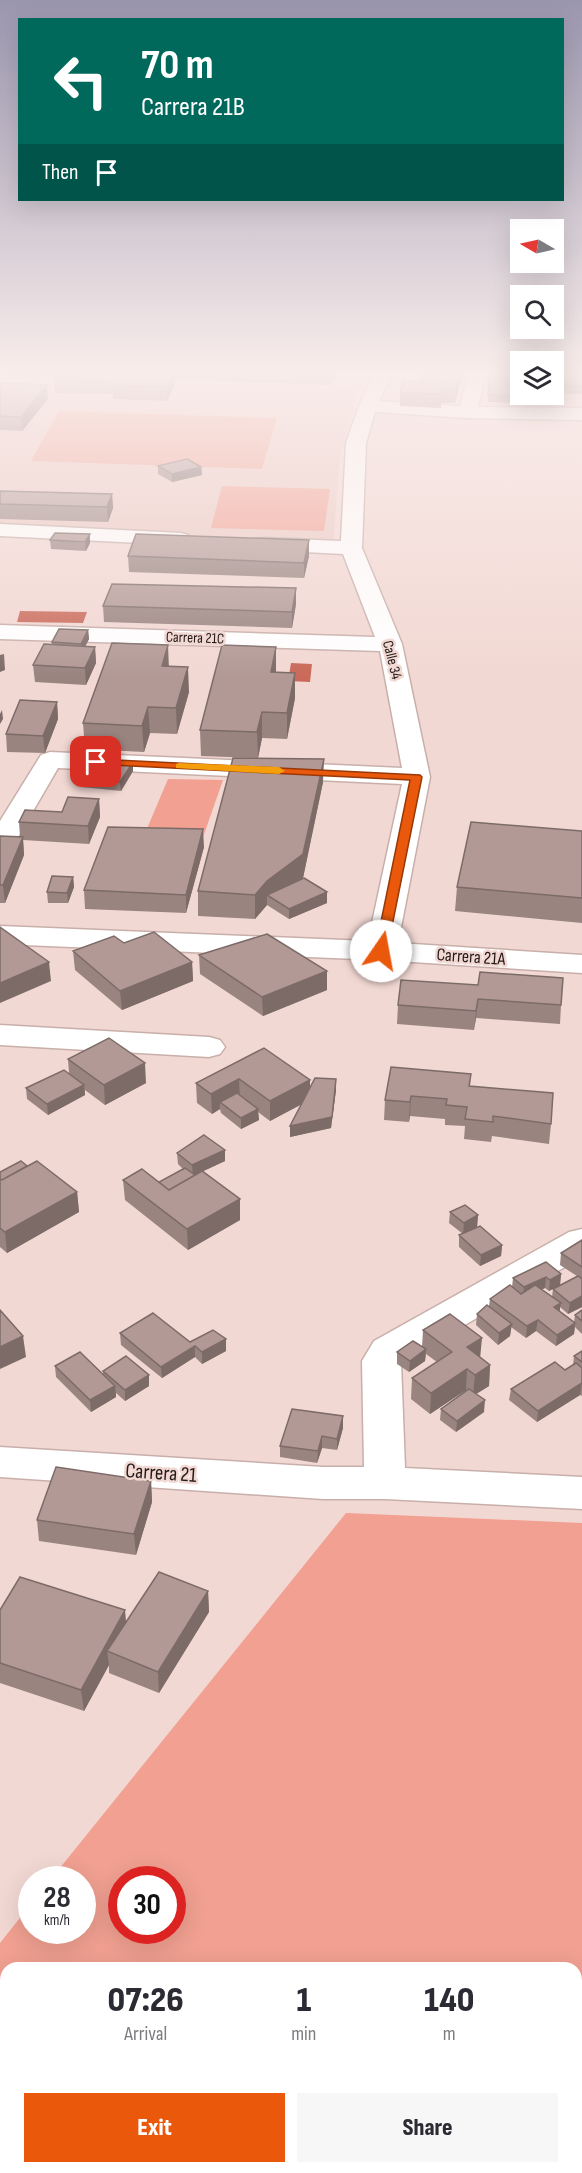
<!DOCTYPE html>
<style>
:root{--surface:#fff;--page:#f7f7f7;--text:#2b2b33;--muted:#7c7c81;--accent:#ea580c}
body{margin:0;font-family:"Sofia Sans Condensed",sans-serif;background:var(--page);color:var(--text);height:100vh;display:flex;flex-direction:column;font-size:22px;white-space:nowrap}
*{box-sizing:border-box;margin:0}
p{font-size:20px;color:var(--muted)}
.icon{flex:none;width:33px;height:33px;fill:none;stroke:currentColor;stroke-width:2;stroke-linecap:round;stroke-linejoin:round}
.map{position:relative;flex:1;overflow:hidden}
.sheet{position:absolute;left:0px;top:1962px;width:582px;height:212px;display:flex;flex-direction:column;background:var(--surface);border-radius:18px 18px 0 0;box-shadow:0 6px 24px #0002}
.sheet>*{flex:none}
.guide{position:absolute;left:18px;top:18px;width:546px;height:183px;border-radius:0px;box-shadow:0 6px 24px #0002;background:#00695c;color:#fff;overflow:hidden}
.needle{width:39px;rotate:279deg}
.buttons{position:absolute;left:510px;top:219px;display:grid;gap:12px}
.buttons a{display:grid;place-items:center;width:54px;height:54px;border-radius:0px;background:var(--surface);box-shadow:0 6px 24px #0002;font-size:30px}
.speed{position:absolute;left:18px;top:1866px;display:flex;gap:12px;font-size:30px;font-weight:700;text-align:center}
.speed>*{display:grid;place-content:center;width:78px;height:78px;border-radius:50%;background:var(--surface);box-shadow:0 6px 24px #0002;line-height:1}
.speed small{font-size:15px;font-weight:400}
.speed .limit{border:9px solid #d22;background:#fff;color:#111}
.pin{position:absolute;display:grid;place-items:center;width:51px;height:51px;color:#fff;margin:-26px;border-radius:12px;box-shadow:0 3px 9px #0006}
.me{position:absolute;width:66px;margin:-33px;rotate:12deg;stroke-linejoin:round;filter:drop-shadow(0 0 4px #0008)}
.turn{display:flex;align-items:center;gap:21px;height:126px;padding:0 24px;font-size:27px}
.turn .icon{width:78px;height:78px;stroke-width:2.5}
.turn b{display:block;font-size:42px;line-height:51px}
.then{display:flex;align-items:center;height:57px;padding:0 24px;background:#0003;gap:12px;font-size:22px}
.eta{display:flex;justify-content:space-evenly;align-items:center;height:102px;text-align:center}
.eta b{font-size:36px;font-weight:800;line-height:42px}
.primary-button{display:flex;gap:12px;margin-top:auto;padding:12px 24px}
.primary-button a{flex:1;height:69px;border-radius:0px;background:var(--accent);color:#fff;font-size:24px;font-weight:800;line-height:69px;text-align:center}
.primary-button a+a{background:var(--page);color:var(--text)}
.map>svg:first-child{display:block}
.built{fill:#eccac4}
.green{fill:#f1a091;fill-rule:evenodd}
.water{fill:#c96959}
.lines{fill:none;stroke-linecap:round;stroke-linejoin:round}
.street-casing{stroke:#c8afaa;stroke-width:3}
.street{fill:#fff;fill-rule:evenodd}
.wall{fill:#998480}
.shaded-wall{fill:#7d6b68}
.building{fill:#b29995;stroke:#7d6b68;stroke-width:1.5}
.route{fill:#ea580c;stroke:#983908;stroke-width:1.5}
.slow{fill:#f59e0b}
.labels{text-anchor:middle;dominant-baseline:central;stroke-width:5;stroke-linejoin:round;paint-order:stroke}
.far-street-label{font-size:15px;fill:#231a18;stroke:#f2d8d3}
.street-label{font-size:18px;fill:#231a18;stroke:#f2d8d3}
.near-street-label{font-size:21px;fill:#231a18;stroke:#f2d8d3}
</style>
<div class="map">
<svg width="582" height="2173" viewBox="0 0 582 2173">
<rect width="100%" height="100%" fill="#f2d8d3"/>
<path class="built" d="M0 377 359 389 340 457 333 542 0 526Z"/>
<path class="green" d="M59 411 277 418 262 469 31 461Z
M222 486 330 489 324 531 211 528Z
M168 779 223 780 202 840 143 838Z
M346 1513 582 1523V2173H0V1943L31 1904 32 1930H82V1880L51 1879ZM122 1880H172V1930H122ZM6 1968H576V2168H6Z"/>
<path class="water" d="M20 611 87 612 83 623 17 622Z
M291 663 312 664 310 682 288 681Z"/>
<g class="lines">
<g class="street-casing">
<path id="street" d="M374 374H392L379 401 460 406 468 374H486L478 407 582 408V420L468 418 375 412 366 443 362 548 402 644 430 777 398 943 582 955V973L381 960 0 944V926L368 941 402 784 58 768 18 837 0 839V821L41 755 50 752 402 768 380 651 0 639V625L375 637 343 554 265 550 257 549 254 544 257 539 265 538 341 541 346 443 359 406Z
M0 524 181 533 188 535 192 539 188 543 181 545 0 536Z
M0 1025 209 1037 220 1040 225 1047 220 1054 209 1057 0 1045Z
M582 1229V1257L401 1362 405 1468 582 1477V1509L385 1499H323L0 1477V1447L323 1467H364L362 1361 374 1341 569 1232Z"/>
</g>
<use href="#street" class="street"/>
</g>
<path class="wall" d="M0 374H334L331 385 174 379 175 384 167 401 113 399V394L55 393 54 379 55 377 0 375Z
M423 374H461L455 403H441V408L400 406V393L420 381Z
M490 374H518L515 403 488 402Z
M554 374H582V394L554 393Z
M0 383 48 399 22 431 0 430Z
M158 466 201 467 202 475 172 482 158 474Z
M0 491 112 494 113 508 108 522 0 519Z
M50 540 90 543 86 551 51 549Z
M309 540V556L304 578 129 572 128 556Z
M296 588V604L292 628 104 622 103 606Z
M88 630 89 639 85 646 95 647 96 663 86 685 35 682 33 665 52 645V642Z
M276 647V672L295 698 287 739 262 738 258 758 201 756 200 730Z
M169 666 189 692 177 734 150 733 144 752 85 749 83 723Z
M57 702 58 719 45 753 7 752 6 734Z
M133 762V771L121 791 81 787V777Z
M323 782 303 878 327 892V903L289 919 267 905 255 919 198 916V891Z
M99 799 100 817 89 844 23 840 24 855 5 903H0V836L20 837 19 822 62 812Z
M582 831V923L455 911 457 887Z
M204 847 186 913 85 909 84 890Z
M73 877 74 887 68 903H48L47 892Z
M124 943 192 962 193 981 122 1010 75 970 73 951Z
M199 955 327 971V990L263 1016 200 974Z
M401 980 561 1005 560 1024 476 1018 474 1030 397 1024 398 1005Z
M264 1048 310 1088 336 1090 331 1128 290 1137 301 1104 270 1121 258 1112 259 1120 241 1129 221 1113 220 1109 212 1114 197 1103 196 1083Z
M68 1059 146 1083 105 1105 85 1090V1095L48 1115 27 1099 26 1088 69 1073Z
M471 1074 470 1086 551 1124 549 1144 492 1136 491 1142 464 1139 465 1126 445 1125V1119L410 1116 409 1122 384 1120 385 1100Z
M177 1153 225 1161 203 1171 240 1199V1220L188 1250 125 1200 123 1180 159 1182 183 1169 178 1164Z
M27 1166 77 1192 79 1212 7 1253 0 1247V1172Z
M450 1212 478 1215 477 1227 502 1245 501 1256 480 1266 459 1247V1235L463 1234 449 1223Z
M582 1240V1307L568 1314 560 1307V1311L574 1322 575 1315 582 1310V1334L575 1327 574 1334 556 1346 536 1331 526 1338 511 1327 510 1336 498 1345 476 1325 477 1314 489 1306 490 1299 512 1287 513 1278 561 1274 560 1285 549 1291 545 1288 541 1289 552 1297 553 1289 577 1276 560 1265 561 1253Z
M423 1330 480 1357 490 1365 489 1386 476 1394 484 1412 456 1432 440 1420 441 1409 466 1390 430 1414 411 1399 412 1378 437 1362 426 1354 425 1361 409 1372 397 1364V1352L422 1347Z
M120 1333 190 1342 226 1351 202 1364 195 1357 162 1378 121 1345Z
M582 1351V1396L580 1395 537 1422 509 1400 511 1389 565 1370 573 1365 574 1356Z
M55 1366 103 1374V1371L149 1375V1386L125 1401 116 1393V1397L91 1412 56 1377Z
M343 1428 337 1450 322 1448 317 1463 280 1457V1446Z
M151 1481 152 1502 136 1555 39 1541 37 1520Z
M208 1591 209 1612 159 1693 109 1673V1665L84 1711 0 1683V1610L126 1623Z"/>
<path class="shaded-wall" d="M173 374H174L175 384 167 401V387Z
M332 374H334L331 385Z
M461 374V376L457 396V389Z
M457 383V396L455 403 456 390Z
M47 385 48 399 22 431 21 417Z
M201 467 202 475 172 482V474Z
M112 494 113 508 108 522 107 507Z
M90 534V543L86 551 85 542Z
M309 540V556L304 578V563Z
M296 588V604L292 628V612Z
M88 630 89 639 82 653 81 644Z
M168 645 169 670 162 666Z
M95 647 96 663 86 685 85 668Z
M276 647V672H271Z
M4 654 5 670 0 672V655Z
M188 667 189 692 177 734 176 708Z
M295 673V698L287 739V713Z
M57 702 58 719 45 753 43 736Z
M148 707 150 733 144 752 142 726Z
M2 710 3 719 0 724V714Z
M262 712V738L258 758 257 732Z
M324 759 323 782 303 878 267 895V905L255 919V895Z
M133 762V771L121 791 120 782Z
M99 799 100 817 89 844 88 826Z
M203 829 204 847 186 913V895Z
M23 837 24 855 5 903 3 885Z
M73 877 74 887 68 903 67 893Z
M327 892V903L289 919V909Z
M49 962 51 981 0 1003V983Z
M192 962 193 981 122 1010 120 991Z
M327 971V990L263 1016 262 997Z
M478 999 476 1018 474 1030 476 1011Z
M145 1063 146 1083 105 1105 104 1085Z
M239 1079 240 1099 220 1102V1109L212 1114 211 1094Z
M336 1079V1090L331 1128 290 1137V1126Z
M310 1080V1100L270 1121V1101Z
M84 1085 85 1095 48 1115 47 1104Z
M411 1096 410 1116 409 1122 410 1102Z
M258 1109 259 1120 241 1129V1118Z
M225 1150V1161L193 1176 192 1165Z
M77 1192 79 1212 7 1253 5 1232Z
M240 1199V1220L188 1250 187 1229Z
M478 1215 477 1227 463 1234 464 1223Z
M502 1245 501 1256 480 1266 481 1255Z
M561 1274 560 1285 549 1291 550 1280Z
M546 1277 545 1288 523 1299 524 1287Z
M582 1296V1307L568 1314 570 1303Z
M561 1303 559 1314 554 1307Z
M538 1320 536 1331 526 1338 527 1326Z
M575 1323 574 1334 556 1346 557 1335Z
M512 1324 510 1336 498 1345 499 1333Z
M23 1336 26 1357 0 1369V1347Z
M482 1338 480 1359 467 1347Z
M226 1339V1351L202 1364V1352Z
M195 1346V1357L162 1378 161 1367Z
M426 1349 425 1361 409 1372 410 1361Z
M490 1365 489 1386 473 1396 475 1375Z
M467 1369 466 1390 430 1414 431 1393Z
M149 1375V1386L125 1401V1390Z
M582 1383 580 1395 537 1422 538 1411Z
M115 1386 116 1397 91 1412 90 1400Z
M485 1400 484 1412 456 1432 457 1421Z
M343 1416V1428L337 1450V1439Z
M322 1436V1448L317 1463 318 1451Z
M151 1481 152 1502 136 1555 134 1534Z
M208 1591 209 1612 159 1693 158 1672Z
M125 1610 127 1632 107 1651 109 1665 84 1711 81 1690Z"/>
<path class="building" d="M57 374H173L167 387 113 385 115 381 54 379Z
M423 374H461L457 389V383L420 381Z
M490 374H517L515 396 488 395Z
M554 374H582V387L554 386Z
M403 381 457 383 456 390 442 389 441 394 400 393Z
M0 383 47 385 21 417 0 416Z
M187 459 201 467 172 474 158 466Z
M0 491 112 494 107 507 0 504Z
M55 533 90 534 85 542 50 540Z
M136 534 309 540 304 563 128 556Z
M112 584 296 588 292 612 103 606Z
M59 629 88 630 81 644 52 642Z
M112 643 168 645 162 666 188 667 176 708 148 707 142 726 83 723Z
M44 644 95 647 85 668 33 665Z
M222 645 276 647 271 672 295 673 287 713 262 712 257 732 200 730Z
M20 700 57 702 43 736 6 734Z
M233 758 324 759 303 854 267 881 255 895 198 891Z
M133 762 120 782 81 777 90 763Z
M68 797 99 799 88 826 19 822 25 810 62 812Z
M471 822 582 831V898L457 887Z
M108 827 203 829 186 895 84 890Z
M0 836 23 837 3 885H0Z
M52 876 73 877 67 893 47 892Z
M304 878 327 892 289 909 267 895Z
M0 927 49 962 0 983Z
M154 932 192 962 120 991 73 951 114 936 124 943Z
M267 934 327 971 262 997 199 955Z
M480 972 563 978 561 1005 478 999 476 1011 398 1005 401 980 478 985Z
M109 1038 145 1063 104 1085 68 1059Z
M264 1048 310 1080 270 1101 239 1079 211 1094 196 1083Z
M391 1067 471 1074 469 1086 553 1093 551 1124 493 1116V1122L465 1119 467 1107 446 1105 447 1099 411 1096 410 1102 385 1100Z
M64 1070 84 1085 47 1104 26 1088Z
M315 1078 336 1079 332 1117 290 1126Z
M237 1093 258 1109 241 1118 220 1102Z
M204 1135 225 1150 192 1165 177 1153Z
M21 1161 27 1166 2 1180 0 1179V1172Z
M37 1161 77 1192 5 1232 0 1228V1179L2 1180Z
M185 1168 195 1175 169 1190 159 1182Z
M142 1169 169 1190 202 1171 240 1199 187 1229 123 1180Z
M465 1205 478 1215 464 1223 450 1212Z
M480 1226 502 1245 481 1255 459 1235Z
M582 1240V1267L561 1253Z
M546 1262 561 1274 550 1280 546 1277 524 1287 513 1278Z
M578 1276 582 1279V1296L570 1303 553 1289Z
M510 1285 521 1294 535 1285 561 1303 554 1307 575 1323 557 1335 538 1320 527 1326 490 1299Z
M487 1305 512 1324 499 1333 477 1314Z
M0 1310 23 1336 0 1347Z
M582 1310V1321L575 1315Z
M153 1313 190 1342 213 1330 226 1339 202 1352 195 1346 161 1367 120 1333Z
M450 1314 482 1338 467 1347 490 1365 475 1375 467 1369 431 1393 412 1378 452 1352 423 1330Z
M413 1341 426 1349 410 1361 397 1352Z
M582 1351V1362L574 1356Z
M80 1352 115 1386 90 1400 55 1366Z
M126 1356 149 1375 125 1390 103 1371Z
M555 1362 565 1370 576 1363 582 1368V1383L538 1411 511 1389Z
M469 1389 485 1400 457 1421 441 1409Z
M292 1409 343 1416 337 1439 322 1436 318 1451 280 1446Z
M56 1467 151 1481 134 1534 37 1520Z
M159 1572 208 1591 158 1672 107 1651Z
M20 1577 125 1610 81 1690 0 1663V1610Z"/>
<linearGradient id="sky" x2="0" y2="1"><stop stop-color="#9b96af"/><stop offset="0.55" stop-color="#f9edeb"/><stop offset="1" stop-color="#f9edeb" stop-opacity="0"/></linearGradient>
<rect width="582" height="678" fill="url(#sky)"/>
<path class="route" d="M96 759 420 775 422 777 387 951 381 955 375 951 410 780 92 764 91 762Z"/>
<path class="slow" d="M179 763 279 767 285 771 279 774 176 768V764Z"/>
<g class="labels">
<g class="far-street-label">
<text transform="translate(195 638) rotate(2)">Carrera 21C</text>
<text transform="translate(392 660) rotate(76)">Calle 34</text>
</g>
<g class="street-label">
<text transform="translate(471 957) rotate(4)">Carrera 21A</text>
</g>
<g class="near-street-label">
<text transform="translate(161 1473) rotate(4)">Carrera 21</text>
</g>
</g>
</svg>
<div class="buttons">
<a><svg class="needle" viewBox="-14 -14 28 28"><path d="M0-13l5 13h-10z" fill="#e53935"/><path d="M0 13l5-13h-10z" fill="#7c7c81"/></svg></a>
<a><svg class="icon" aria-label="search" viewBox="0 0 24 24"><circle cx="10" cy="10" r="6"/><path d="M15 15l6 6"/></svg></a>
<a><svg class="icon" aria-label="layers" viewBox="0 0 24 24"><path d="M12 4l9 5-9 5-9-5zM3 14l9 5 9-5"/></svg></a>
</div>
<div class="speed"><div>28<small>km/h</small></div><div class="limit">30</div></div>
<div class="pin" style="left:96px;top:762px;background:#d93025"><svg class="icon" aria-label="arrive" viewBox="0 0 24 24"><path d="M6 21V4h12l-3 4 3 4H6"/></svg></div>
<svg class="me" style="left:381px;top:951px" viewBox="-20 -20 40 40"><circle r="19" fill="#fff"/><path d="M0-13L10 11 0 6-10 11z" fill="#ea580c"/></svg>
<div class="guide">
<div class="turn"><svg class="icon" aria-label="left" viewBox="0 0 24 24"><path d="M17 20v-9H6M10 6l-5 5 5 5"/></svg><div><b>70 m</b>Carrera 21B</div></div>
<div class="then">Then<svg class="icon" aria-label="arrive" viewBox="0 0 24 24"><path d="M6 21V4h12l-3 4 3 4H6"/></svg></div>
</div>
<section class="sheet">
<div class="eta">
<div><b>07:26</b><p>Arrival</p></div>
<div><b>1</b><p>min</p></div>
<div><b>140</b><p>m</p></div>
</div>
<div class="primary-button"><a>Exit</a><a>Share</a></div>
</section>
</div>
